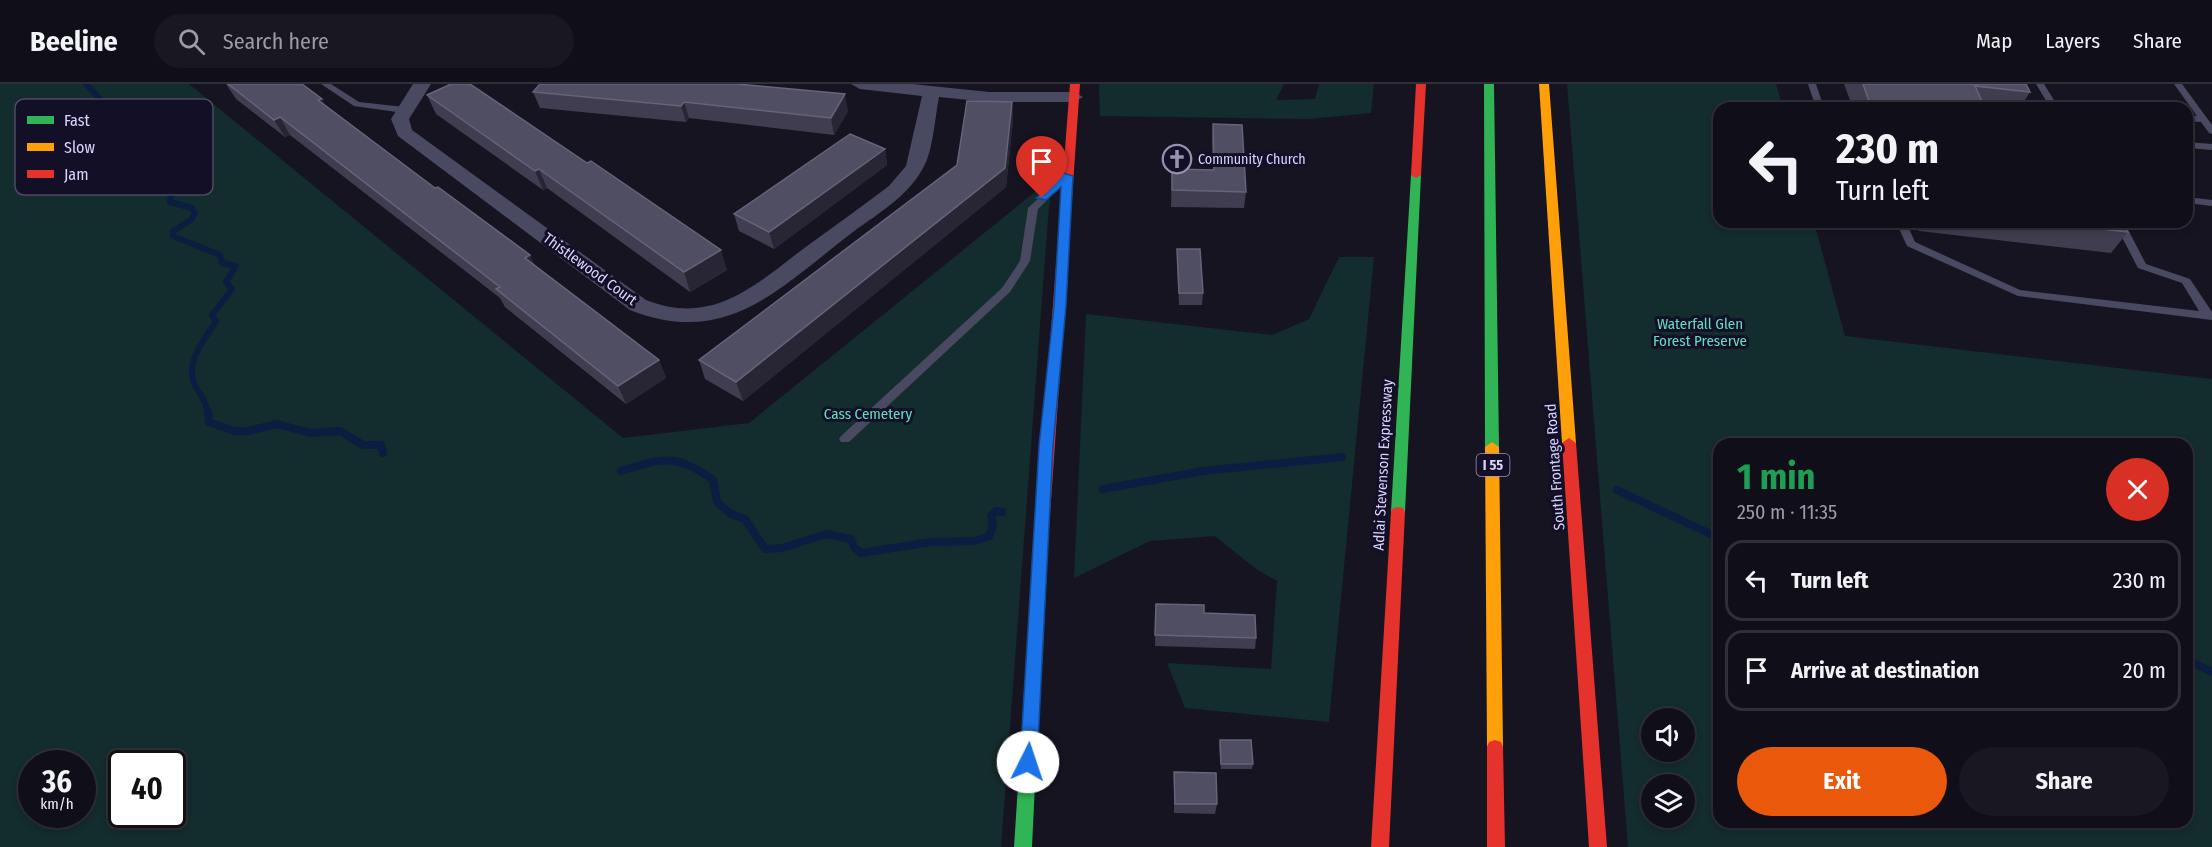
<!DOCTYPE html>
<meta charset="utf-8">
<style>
:root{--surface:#100f19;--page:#191822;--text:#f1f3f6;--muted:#9c9ca2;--line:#302f38;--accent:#ea580c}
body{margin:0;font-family:"Fira Sans Condensed",sans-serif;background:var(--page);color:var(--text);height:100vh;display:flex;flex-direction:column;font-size:22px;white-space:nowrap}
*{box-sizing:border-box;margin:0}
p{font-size:20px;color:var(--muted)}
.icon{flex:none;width:33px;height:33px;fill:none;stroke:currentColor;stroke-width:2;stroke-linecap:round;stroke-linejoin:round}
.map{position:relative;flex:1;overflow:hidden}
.drawer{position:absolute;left:1713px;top:354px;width:480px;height:390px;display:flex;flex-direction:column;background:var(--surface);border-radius:18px;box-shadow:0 3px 9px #0003,0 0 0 2px var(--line)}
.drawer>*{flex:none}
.banner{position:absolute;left:1713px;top:18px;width:480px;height:126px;border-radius:18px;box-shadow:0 3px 9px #0003,0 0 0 2px var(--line);background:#100f19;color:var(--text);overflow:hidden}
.controls{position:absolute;left:1641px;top:624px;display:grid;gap:12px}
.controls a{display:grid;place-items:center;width:54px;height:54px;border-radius:50%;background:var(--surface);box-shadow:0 3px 9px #0003,0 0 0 2px var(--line);font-size:30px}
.speed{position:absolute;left:18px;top:666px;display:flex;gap:12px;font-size:30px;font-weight:700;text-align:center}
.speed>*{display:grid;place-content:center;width:78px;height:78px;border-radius:50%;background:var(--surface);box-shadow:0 3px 9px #0003,0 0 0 2px var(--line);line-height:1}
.speed small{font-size:15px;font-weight:400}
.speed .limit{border:3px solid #111;border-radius:9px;background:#fff;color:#111}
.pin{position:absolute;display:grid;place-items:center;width:51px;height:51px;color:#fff;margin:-62px -26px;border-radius:50% 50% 50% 0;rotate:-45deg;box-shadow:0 0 6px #0007}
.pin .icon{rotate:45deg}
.me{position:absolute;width:66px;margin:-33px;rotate:4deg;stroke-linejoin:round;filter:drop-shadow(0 0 4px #0008)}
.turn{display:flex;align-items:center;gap:21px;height:126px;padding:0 24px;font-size:27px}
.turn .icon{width:78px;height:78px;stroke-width:2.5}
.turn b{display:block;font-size:42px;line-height:51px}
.round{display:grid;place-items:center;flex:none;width:63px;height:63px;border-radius:32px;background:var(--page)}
.headline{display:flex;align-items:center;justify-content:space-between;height:102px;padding:0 24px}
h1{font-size:36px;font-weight:700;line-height:45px;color:#1e9e55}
.action{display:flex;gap:12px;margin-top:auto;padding:12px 24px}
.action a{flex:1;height:69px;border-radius:36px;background:var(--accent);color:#fff;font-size:24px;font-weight:700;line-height:69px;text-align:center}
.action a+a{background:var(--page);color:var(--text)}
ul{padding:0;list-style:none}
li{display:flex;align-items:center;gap:18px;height:81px;margin:0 12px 9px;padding:0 12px;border:3px solid var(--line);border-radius:18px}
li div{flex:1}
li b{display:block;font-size:22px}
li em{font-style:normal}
header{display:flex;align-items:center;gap:36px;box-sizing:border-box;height:84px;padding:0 30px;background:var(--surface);border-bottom:2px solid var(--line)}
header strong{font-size:28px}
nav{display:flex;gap:33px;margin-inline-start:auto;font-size:21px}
.search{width:420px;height:54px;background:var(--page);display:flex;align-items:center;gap:15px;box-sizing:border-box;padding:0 21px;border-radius:33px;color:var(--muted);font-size:22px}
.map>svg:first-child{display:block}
.green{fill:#132c2d;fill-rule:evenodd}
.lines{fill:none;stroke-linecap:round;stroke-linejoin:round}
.stream-far1{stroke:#0b1e41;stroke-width:6}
.stream{stroke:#0b1e41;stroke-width:8}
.lane{fill:#4a4962;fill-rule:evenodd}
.street{fill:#4a4962;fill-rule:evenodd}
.fast{fill:#30b455;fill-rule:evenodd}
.slow{fill:#ff9f0a;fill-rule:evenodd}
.jam{fill:#e5322d;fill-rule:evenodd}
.wall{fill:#403d50}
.shaded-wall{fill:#282635}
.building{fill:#504e63;stroke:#66637b;stroke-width:1.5}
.route{fill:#1a73e8;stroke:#114b97;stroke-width:1.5}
.labels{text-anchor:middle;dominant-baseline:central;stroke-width:6;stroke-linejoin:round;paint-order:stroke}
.far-poi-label{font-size:14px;fill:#d9d4ff;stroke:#130f26;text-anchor:start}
.shield{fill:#130f26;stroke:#9e99be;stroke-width:1.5}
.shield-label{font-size:14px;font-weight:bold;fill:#d9d4ff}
.street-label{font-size:15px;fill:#d9d4ff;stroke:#130f26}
.park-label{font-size:15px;fill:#5fe0c0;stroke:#130f26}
.key{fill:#130f26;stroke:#4e4a67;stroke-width:1.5}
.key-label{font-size:16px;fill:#d9d4ff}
</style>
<header>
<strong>Beeline</strong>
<div class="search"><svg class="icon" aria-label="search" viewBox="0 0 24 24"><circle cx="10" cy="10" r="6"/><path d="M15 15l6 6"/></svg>Search here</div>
<nav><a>Map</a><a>Layers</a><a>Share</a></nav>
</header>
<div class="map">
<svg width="2212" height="763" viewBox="0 0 2212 763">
<rect width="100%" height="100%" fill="#161421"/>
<path class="green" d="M0 0H189L623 354 749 339 1051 95 1001 763H0ZM32 680H82V730H32ZM122 680H172V730H122Z
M1099 0H1284L1276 16 1315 15 1319 0H1374L1371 29 1308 35 1100 32Z
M1567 0H1776L1783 24H1719V138H1814L1845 252 2212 295V763H1628ZM1719 360H2187V738H1719ZM1652 634H1684V668H1652ZM1652 700H1684V734H1652Z
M1339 173H1374L1329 638 1185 624 1167 579 1271 585 1277 497 1256 485 1215 452 1150 457 1074 494 1086 230 1272 251 1309 235Z"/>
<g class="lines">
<path class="stream-far1" d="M86 0 102 17 107 34 114 37 117 43 115 48 120 53 118 60 127 68
M140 78 155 94 172 105 170 118 192 124 195 129 191 136 173 147V152L220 171 222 179 236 182 226 198 232 205 212 231 216 237C204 257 183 279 196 303 202 314 206 317 208 329"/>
<path class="stream" d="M208 328 209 338 234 347H248L277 340 310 349 340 347 363 361H381L383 369
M621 387C662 374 677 369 713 396L717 418 731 430 745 435 765 465 782 464 826 450 851 455 854 463 861 469 931 458 975 457 989 452 993 442 991 432 996 427 1002 428
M1103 405 1203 387 1342 373
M1617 406 1719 454
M2187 576 2212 588"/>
<path class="lane" d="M321 0H331L359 18 404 23 408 26 404 29 354 22Z
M1808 0H1816L1824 24H1816Z
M2036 0H2044L2054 16 2101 21 2105 24H2079L2048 20Z
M2174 0H2182L2212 41V50L2209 49 2201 38 2187 37V31L2197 32Z
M2187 58 2212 60V66L2187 64Z
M1066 90 1071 93 1069 95 1038 125 1030 177 1010 208 849 358H841L839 355 841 352 1002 204 1020 177 1028 124 1063 91Z
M2187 113 2212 116V122L2187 119Z
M1896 138H1906L1915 158 2020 206 2199 227 2182 199 2138 184 2114 138H2124L2146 180 2190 195 2212 228V236L2018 212 1907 162Z"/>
<path class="street" d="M413 0H431L409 35 412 46 646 216C712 242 753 203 803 165 832 144 861 123 889 102L906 82 922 12 860 5 851 0H912L989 8H1074L1083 13 1074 18H989L939 13C935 33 933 68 923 84 908 113 874 132 849 151 779 205 726 264 630 226L398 52 391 35Z"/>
<path class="fast" d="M1484 0H1494L1499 363 1492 368 1485 363Z
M1416 88 1421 91 1405 428 1403 432H1393L1391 428 1411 91Z
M1036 526 1041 528 1043 532 1032 763H1014L1029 532 1031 528Z"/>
<path class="slow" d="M1539 0H1549L1576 359 1569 364 1562 359Z
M1492 358 1499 363 1503 663 1501 668 1495 670 1489 668 1487 663 1485 363Z"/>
<path class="jam" d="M1070 0H1080L1043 532 1041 536 1036 538 1031 536 1029 532Z
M1416 0H1426L1421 91 1416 94 1411 91Z
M1569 354 1576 359 1607 763H1589L1562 359Z
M1398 423 1403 424 1405 428 1389 763H1371L1391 428 1393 424Z
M1495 656 1501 658 1503 663 1505 763H1487V663L1489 658Z"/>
</g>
<path class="wall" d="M226 0H302L326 23 435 104 530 171 534 181 659 276 666 294 626 320 505 223 500 214 290 51 285 53 236 15Z
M1844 0H2026L2030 8 2020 24H1853Z
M533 8 848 27 834 51 689 34 686 38 540 24Z
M427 11 727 186 690 208 547 104 543 106 436 30Z
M1012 18 1013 36 1006 103 743 317 705 295 699 276 957 81Z
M1213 40 1246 108 1244 124 1171 123 1172 85 1213 86 1212 56Z
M885 65 887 81 774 165 739 147 734 130Z
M1915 138H2122L2128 148 2111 169 1919 147Z
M1177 165 1203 209 1202 221H1179L1177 177Z
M1204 529 1256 554 1255 565 1155 562V530Z
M1220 656 1253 680 1252 685H1221L1219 661Z
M1174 688 1217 720 1215 730 1174 729Z"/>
<path class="shaded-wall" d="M845 10 848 27 834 51 831 34Z
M322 15 332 32 318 16Z
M684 18 689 34 686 38 681 22Z
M1012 18 1013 36 1006 103 743 317 736 298 1005 84Z
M280 33 290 51 285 53 274 36Z
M885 65 887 81 774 165 769 148Z
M539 85 547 104 543 106 535 87Z
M721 166 727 186 690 208 684 188Z
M530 171 538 189 525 174Z
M659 276 666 294 626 320 618 302Z"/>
<path class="building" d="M228 0H302L322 15 318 16 435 104 438 103 530 171 525 174 659 276 618 302 496 205 500 203 280 33 274 36Z
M451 0H470L587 79 591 77 721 166 684 188 539 85 535 87 427 11Z
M540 0H738L845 10 831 34 684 18 681 22 533 8Z
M1863 0H2026L2030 8 1975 2 1985 24H1915L1870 20Z
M967 17 1012 18 1005 84 736 298 699 276 957 81Z
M1213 40 1242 41 1246 108 1172 106V85L1214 86Z
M850 50 885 65 769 148 734 130Z
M2042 138H2122L2128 148Z
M1177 165H1200L1203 209H1179Z
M1156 520 1204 521V529L1255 531 1256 554 1155 551Z
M1220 656H1251L1253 680H1221Z
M1174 688 1216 689 1217 720H1175Z"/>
<path class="route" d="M1063 89 1073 92 1066 222 1053 362 1037 678 1034 683 1028 686 1023 683 1020 678 1039 362 1054 222 1061 103 1046 116 1036 114Z"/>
<defs>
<g id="church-ring" transform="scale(1.5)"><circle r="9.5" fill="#130f26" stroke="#9591b1" stroke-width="1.5"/><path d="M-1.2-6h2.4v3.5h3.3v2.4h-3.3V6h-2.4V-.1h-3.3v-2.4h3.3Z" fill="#9591b1"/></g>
</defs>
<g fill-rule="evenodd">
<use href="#church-ring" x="1177" y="75"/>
</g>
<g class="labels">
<g class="far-poi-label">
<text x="1198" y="75">Community Church</text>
</g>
<rect class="shield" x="1476.5" y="370" width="33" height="22" rx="4.5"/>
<g class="shield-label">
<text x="1493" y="381">I 55</text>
</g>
<g class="street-label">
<text transform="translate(590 185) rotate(36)">Thistlewood Court</text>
<text transform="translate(1383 381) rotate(-87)">Adlai Stevenson Expressway</text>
<text transform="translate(1555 383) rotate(-94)">South Frontage Road</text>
</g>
<g class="park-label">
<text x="1700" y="240">Waterfall Glen<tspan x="1700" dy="17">Forest Preserve</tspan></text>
<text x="868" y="330">Cass Cemetery</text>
</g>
</g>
<rect x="15" y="15" width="198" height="96" rx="9" class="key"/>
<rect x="27" y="32" width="27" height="8" fill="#30b455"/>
<rect x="27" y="59" width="27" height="8" fill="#ff9f0a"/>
<rect x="27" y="86" width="27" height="8" fill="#e5322d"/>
<g class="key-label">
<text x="64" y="42">Fast</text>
<text x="64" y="69">Slow</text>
<text x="64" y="96">Jam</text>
</g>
</svg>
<div class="controls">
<a><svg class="icon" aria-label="sound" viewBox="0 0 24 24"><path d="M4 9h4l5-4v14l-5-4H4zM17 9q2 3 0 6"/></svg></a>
<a><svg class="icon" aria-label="layers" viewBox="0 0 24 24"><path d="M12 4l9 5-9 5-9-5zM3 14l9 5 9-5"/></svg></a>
</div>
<div class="speed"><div>36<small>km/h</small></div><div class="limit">40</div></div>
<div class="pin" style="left:1042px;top:114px;background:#d93025"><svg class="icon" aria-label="arrive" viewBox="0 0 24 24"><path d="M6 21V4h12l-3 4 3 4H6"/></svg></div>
<svg class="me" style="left:1028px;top:678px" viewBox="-20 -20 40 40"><circle r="19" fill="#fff"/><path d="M0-13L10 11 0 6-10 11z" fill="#1a73e8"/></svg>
<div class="banner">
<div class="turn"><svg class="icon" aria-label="left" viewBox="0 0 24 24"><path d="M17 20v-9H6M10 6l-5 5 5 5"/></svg><div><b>230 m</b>Turn left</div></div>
</div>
<section class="drawer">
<div class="headline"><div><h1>1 min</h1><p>250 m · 11:35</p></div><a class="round" style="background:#d93025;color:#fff"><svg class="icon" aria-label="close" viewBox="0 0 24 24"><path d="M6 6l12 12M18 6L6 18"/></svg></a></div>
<ul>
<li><svg class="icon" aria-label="left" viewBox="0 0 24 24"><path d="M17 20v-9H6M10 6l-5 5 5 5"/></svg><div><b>Turn left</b></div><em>230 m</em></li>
<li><svg class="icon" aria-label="arrive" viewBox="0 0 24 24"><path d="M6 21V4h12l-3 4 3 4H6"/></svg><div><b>Arrive at destination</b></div><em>20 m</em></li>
</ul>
<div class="action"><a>Exit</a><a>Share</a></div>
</section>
</div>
